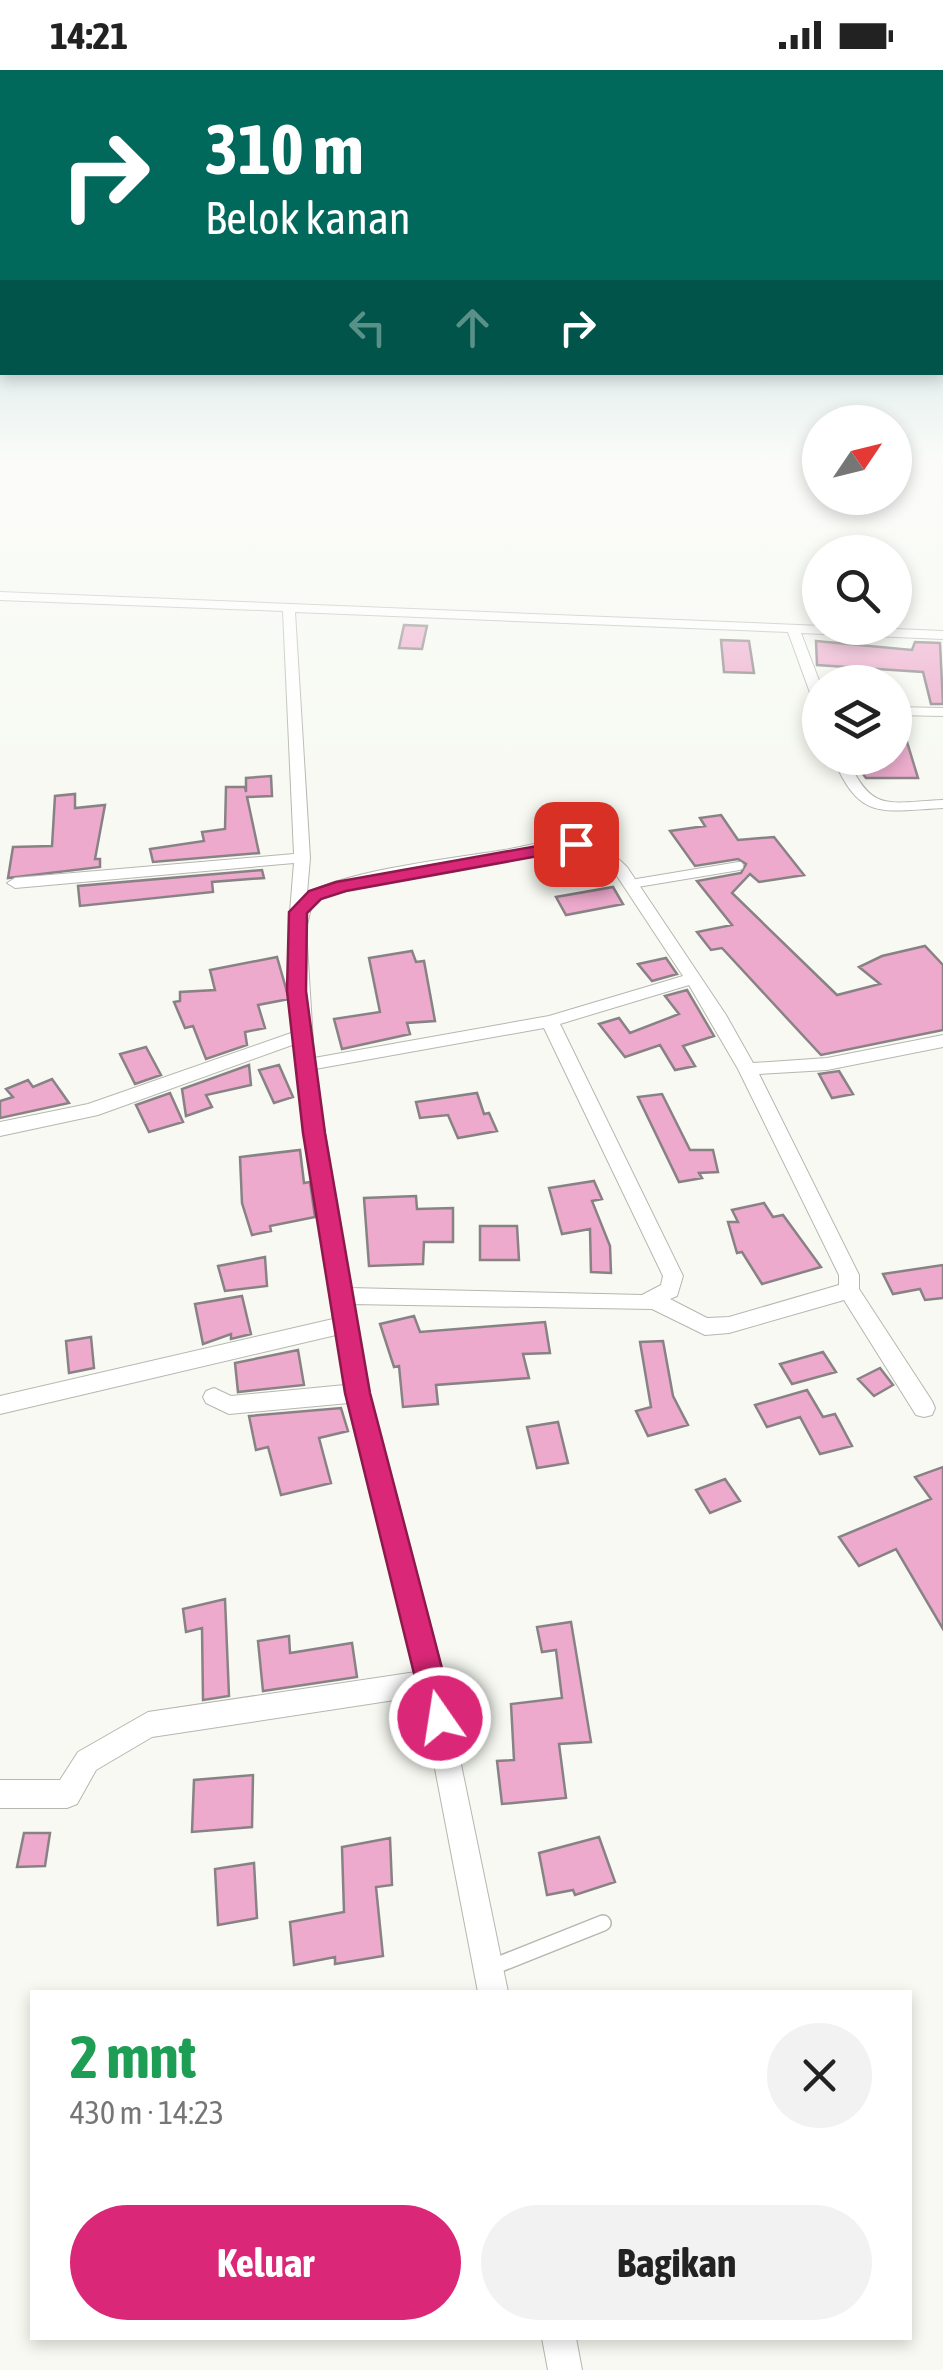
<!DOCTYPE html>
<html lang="id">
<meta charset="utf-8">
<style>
:root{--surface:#fff;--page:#f2f2f2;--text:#222;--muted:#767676;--accent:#db2777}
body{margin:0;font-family:"Asap Condensed",sans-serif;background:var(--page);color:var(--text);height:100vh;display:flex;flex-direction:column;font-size:38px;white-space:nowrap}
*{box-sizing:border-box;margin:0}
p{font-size:32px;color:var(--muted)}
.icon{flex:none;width:55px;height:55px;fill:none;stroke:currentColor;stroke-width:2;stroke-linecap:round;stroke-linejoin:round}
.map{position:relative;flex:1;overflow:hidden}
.sheet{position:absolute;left:30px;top:1920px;width:882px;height:350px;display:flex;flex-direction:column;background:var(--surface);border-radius:0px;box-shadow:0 5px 15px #0003}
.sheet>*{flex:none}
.banner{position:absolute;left:0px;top:0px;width:945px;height:305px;box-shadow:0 5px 15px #0003;background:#00695c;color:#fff;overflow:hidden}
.needle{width:65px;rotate:55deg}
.tools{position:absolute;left:802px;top:335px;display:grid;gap:20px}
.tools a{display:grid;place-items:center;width:110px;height:110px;border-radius:50%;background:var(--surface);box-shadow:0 5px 15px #0003;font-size:50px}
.pin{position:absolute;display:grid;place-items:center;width:85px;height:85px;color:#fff;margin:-42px;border-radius:20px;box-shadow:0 5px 15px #0006}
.me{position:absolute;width:110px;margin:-55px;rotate:347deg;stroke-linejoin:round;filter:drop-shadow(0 0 8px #0008)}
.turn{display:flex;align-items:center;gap:35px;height:210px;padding:0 40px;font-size:45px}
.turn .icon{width:130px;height:130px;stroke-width:2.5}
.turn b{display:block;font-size:70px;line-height:85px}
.lanes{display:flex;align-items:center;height:95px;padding:0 40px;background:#0003;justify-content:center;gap:50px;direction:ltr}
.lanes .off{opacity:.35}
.round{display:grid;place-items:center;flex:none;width:105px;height:105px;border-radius:52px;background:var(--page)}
.overview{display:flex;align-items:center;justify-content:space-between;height:170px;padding:0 40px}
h1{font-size:60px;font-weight:700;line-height:75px;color:#1e9e55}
.button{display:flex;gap:20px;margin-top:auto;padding:20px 40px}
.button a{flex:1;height:115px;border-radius:60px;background:var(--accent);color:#fff;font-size:40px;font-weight:700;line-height:115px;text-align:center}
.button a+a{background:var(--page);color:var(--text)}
.status{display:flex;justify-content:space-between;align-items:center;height:70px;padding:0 50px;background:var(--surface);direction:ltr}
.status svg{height:28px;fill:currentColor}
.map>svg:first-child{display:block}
.building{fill:#edaacc;stroke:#898285;stroke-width:2.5}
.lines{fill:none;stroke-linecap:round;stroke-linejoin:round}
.service-far1-casing{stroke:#b5b7b0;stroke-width:10}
.service-casing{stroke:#b5b7b0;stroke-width:18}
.minor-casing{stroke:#b5b7b0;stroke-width:2}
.service-far1{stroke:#fff;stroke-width:8}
.service{stroke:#fff;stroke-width:15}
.minor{fill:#fff;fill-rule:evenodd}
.route{fill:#db2777;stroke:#8e194d;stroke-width:2.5}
</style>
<div class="status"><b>14:21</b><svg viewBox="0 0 49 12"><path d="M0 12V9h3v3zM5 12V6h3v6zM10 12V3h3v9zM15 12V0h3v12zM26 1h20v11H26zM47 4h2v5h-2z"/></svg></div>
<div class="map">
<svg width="943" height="2300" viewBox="0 0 943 2300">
<rect width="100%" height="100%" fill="#f7f9f2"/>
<path class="building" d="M404 555 427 556 422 579 399 578Z
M721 570 749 571 754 603 724 602Z
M816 571 912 580 915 572 940 573 943 634H931L923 602 817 595Z
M895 649H900L918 708H866L851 688H895Z
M271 706 272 726 247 727 259 783 153 792 150 779 204 771 202 762 225 759 226 717H245L246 722V708Z
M75 724V738L105 735 95 789H100V797L8 808 13 777 52 776 55 726Z
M721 745 738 770 774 767 804 805 759 812 750 804 732 823 837 925 880 914 859 897 882 886 925 876 943 895V960L821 985 722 878 711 880 697 862 732 855 697 811 741 803 746 794 738 789 695 796 670 761 705 756 700 748Z
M262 800 264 808 212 812 213 822 80 836 78 816Z
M613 817 623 834 566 845 556 827Z
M412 881 416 892 424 891 435 951 407 953 410 964 342 979 334 949 380 942 369 888Z
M277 887 289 929 258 935 265 958 245 962 247 975 206 989 193 956 185 958 174 932 180 931V922L215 920 210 900Z
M666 888 677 904 652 911 638 894Z
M687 920 714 966 683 976 695 996 675 1000 660 975 625 987 599 954 619 948 630 963 679 944 665 926Z
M146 977 161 1005 135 1014 120 984Z
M249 995 251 1015 206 1025 212 1037 186 1046 182 1019Z
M279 995 293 1027 274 1033 259 1000Z
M839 1001 853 1024 832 1028 819 1004Z
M52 1009 69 1033 0 1048V1031L13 1027 6 1019 28 1010 33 1017Z
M170 1023 183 1052 149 1062 136 1035Z
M477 1023 484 1044 489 1043 497 1061 458 1068 448 1045 420 1048 416 1032Z
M662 1024 690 1080H713L718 1102 699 1103 702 1108 679 1112 638 1027Z
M300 1080 304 1113 310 1112 315 1147 270 1156 271 1161 252 1165 242 1133 240 1087Z
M594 1111 602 1129 592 1131 610 1176 611 1203 591 1202 590 1159 562 1164 549 1118Z
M416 1126 417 1139 453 1138V1172H424L423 1194 369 1196 364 1128Z
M764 1133 773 1147 783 1145 821 1197 762 1214 742 1182 737 1183 728 1152H738L732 1140Z
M480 1156H517L519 1190H480Z
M265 1187 267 1216 225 1221 218 1196Z
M943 1195V1228L925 1230 920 1219 893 1224 883 1204Z
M242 1226 251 1264 231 1269V1264L203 1274 195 1234Z
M414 1246 420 1262 545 1252 550 1283 523 1284 529 1308 436 1315 438 1334 403 1337 399 1296 394 1297 380 1254Z
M91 1267 94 1298 69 1303 66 1271Z
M663 1271 673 1326 688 1355 648 1366 636 1341 651 1337 640 1272Z
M298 1280 304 1315 238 1322 235 1293Z
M823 1282 836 1302 792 1314 780 1294Z
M880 1298 893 1315 874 1326 858 1309Z
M807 1320 823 1347 835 1344 852 1376 820 1384 800 1347 767 1357 755 1335Z
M341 1338 348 1361 319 1368 331 1413 281 1425 268 1377 256 1380 249 1346Z
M558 1352 568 1393 537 1398 527 1357Z
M943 1397V1559L896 1479 859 1496 839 1467 931 1429 915 1407Z
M725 1409 740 1431 710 1443 696 1420Z
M225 1529 229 1626 203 1630 202 1558 186 1562 183 1539Z
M571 1552 591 1672 559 1674 566 1728 502 1734 497 1691 514 1690 511 1634 562 1628 556 1580 542 1582 537 1557Z
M289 1566 290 1583 352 1573 357 1607 263 1621 258 1571Z
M253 1705 252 1757 192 1762 194 1710Z
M24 1763H50L45 1796 17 1797Z
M599 1767 615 1812 575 1825 573 1820 547 1825 539 1783Z
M390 1768 392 1815 376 1817 383 1886 335 1894V1887L294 1895 290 1852 344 1842 342 1777Z
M254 1793 257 1848 218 1855 215 1799Z"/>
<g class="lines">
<g class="service-far1-casing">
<path id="service-far1" d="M631 814 739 796"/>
</g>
<g class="service-casing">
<path id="service" d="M490 1898 603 1853"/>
</g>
<g class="minor-casing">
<path id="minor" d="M0 522 943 561V569L801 563 820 613V635L813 631 788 562 295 542 310 788 307 823C355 799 449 789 504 780 528 776 556 767 580 771 600 773 613 783 627 797L726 945 753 993 827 988 943 965V977L827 1000 759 1004 859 1205V1219L932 1331 935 1338 932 1345 924 1347 916 1345 844 1230 729 1263 705 1265 652 1239 351 1234 377 1361 444 1612 508 1922H478L421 1626 152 1667 96 1700 77 1734 67 1738H0V1710H60L78 1682 148 1642 416 1602 349 1333 229 1344 206 1333 203 1327 206 1321 214 1318 231 1326 345 1315 336 1265 0 1344V1326L333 1249 295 974 98 1045 0 1066V1052L88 1034 294 962 290 859 293 846 290 842 294 793 15 818 7 813 15 808 294 784 283 541 0 530ZM563 780 590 783 615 803 683 906 549 946 314 988 306 859 312 834 326 826 385 811ZM689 915 738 999 839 1205V1215L729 1247 707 1248 670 1229 677 1226 683 1206 560 954ZM544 958 663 1206 661 1215 642 1225 349 1218 315 999Z
M895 637 943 638V646L895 645Z
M833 688H847C872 744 888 732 943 730V738C882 741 860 752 833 688Z
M542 2268H576L582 2300H548Z"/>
</g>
<use href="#service-far1" class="service-far1"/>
<use href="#service" class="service"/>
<use href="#minor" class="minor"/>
</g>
<linearGradient id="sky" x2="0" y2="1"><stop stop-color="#9cc6ca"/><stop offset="0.55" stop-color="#fbfcf9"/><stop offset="1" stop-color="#fbfcf9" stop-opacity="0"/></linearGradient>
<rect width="943" height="713" fill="url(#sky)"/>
<path class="route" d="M576 769 585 774 582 778 346 821 321 829 307 843 306 921 325 1063 370 1323 455 1648 450 1658 440 1662 429 1658 425 1648 345 1323 303 1063 287 921 289 842 309 821 336 812Z"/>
</svg>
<div class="tools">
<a><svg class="needle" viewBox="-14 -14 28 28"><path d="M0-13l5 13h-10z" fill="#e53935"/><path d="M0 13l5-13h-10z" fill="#767676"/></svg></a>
<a><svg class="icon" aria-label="search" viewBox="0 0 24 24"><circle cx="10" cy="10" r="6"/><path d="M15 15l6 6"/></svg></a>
<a><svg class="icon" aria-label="layers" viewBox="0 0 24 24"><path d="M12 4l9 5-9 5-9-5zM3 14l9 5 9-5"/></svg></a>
</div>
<div class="pin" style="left:576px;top:774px;background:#d93025"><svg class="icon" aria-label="arrive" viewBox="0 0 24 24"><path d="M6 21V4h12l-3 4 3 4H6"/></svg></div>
<svg class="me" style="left:440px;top:1648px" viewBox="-20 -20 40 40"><circle r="17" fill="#db2777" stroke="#fff" stroke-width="3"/><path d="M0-11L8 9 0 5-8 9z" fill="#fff"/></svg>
<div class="banner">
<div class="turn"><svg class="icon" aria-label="right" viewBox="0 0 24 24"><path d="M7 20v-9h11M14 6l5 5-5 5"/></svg><div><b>310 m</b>Belok kanan</div></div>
<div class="lanes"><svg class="icon off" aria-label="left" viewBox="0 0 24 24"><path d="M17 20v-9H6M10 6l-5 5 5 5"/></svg><svg class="icon off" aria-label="ahead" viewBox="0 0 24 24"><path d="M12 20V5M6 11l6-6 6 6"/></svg><svg class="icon" aria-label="right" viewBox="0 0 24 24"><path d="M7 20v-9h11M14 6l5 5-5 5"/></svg></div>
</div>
<section class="sheet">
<div class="overview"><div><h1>2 mnt</h1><p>430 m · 14:23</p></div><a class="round"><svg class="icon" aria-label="close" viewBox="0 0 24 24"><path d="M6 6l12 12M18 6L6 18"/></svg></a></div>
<div class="button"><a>Keluar</a><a>Bagikan</a></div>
</section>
</div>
